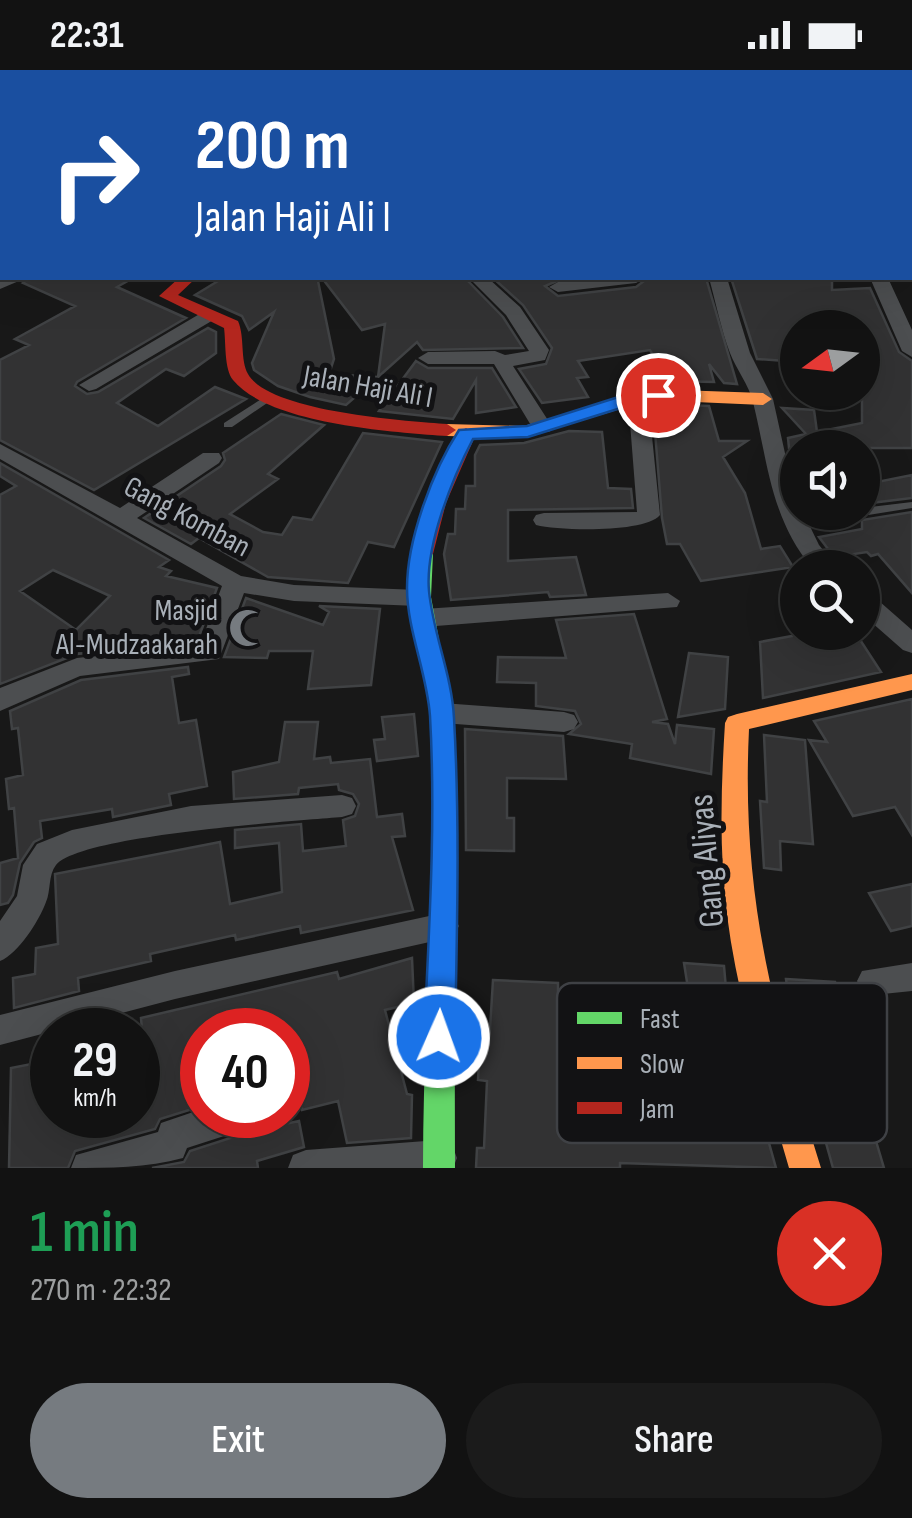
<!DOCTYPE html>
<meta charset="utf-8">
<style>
:root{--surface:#121212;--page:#1b1b1b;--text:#f1f3f6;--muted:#9c9e9f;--line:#313232;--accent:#767b80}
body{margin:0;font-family:"Sofia Sans Condensed",sans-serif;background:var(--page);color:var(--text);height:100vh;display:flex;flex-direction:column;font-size:38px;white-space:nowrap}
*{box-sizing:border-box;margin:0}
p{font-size:32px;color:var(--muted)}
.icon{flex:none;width:55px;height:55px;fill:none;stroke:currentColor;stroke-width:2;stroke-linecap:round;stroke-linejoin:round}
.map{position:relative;height:1098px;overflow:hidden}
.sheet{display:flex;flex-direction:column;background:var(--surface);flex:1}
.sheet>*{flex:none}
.top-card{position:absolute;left:0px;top:0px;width:912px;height:210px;box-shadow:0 10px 40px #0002,0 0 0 2px var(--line);background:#1a4fa0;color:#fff;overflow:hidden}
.needle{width:65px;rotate:255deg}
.tools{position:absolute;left:780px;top:240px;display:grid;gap:20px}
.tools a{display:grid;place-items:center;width:100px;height:100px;border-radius:50%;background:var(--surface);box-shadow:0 10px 40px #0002,0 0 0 2px var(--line);font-size:50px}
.speed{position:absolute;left:30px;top:938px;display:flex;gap:20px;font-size:50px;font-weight:700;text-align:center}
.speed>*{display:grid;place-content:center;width:130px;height:130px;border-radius:50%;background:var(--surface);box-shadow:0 10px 40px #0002,0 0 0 2px var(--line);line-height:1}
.speed small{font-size:25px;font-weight:400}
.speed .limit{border:15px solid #d22;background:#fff;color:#111}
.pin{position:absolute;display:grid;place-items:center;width:85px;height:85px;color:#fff;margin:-42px;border:5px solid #fff;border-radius:50%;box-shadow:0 2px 10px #0007}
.me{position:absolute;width:110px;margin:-55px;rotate:2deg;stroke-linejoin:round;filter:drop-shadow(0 0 8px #0008)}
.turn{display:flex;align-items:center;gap:35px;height:210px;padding:0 30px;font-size:45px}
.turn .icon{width:130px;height:130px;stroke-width:2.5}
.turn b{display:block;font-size:70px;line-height:85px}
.round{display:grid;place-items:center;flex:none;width:105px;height:105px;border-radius:52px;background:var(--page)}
.summary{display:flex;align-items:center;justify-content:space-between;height:170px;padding:0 30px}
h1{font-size:60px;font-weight:600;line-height:75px;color:#1e9e55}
.cta{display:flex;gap:20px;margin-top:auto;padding:20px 30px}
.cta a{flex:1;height:115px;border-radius:60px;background:var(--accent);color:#fff;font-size:40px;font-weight:600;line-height:115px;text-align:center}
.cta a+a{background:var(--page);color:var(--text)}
.status{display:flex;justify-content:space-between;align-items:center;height:70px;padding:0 50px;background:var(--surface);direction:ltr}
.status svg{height:28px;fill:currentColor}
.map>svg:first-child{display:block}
.building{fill:#323233;stroke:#404244;stroke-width:2.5;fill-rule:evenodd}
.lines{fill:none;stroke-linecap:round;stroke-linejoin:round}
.lane{fill:#4c4e50;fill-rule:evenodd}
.street{fill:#4c4e50;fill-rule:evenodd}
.fast{fill:#63d668;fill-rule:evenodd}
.slow{fill:#ff974d;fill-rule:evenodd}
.jam{fill:#b3261e;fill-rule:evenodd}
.route{fill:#1a73e8;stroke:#114b97;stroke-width:2.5}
.labels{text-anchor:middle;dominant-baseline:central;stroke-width:10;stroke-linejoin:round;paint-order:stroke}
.street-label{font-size:30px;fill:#a9b0b8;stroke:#121214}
.poi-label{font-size:30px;fill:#a9b0b8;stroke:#121214;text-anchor:end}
.near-street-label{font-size:35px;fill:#a9b0b8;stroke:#121214}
.key{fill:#121214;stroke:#3f4145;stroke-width:2.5}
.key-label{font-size:28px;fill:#a9b0b8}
</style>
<div class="status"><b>22:31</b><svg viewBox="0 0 49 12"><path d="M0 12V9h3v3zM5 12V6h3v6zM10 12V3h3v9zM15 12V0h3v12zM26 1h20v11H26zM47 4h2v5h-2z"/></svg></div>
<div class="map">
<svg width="912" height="1098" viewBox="0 0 912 1098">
<rect width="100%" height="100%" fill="#181818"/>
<path class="building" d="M29 208H133L117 217 186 248 77 312 75 316 87 324 98 322 208 258 216 262V283L184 306 166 299 117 333 158 356 215 317 246 329 94 420 0 370V290L29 275 15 269 75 236 23 213Z
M223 208H465L503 247 523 278 423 280 417 272 378 307 385 254 362 260 322 208 318 211 334 289 329 304 378 307 346 335 310 327 278 316 254 300 252 293 274 242 249 260 242 246 195 225Z
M493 208H564L545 216 558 226 636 217 648 208H706L737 314 724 313 709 294 714 312 665 311 664 303 650 280 578 291 588 307 577 308 588 327 542 333 519 299 546 294 552 278 523 235Z
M731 208H832V220L870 218 899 282 912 291V378H789L788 368 806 364 782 338 814 340 817 362 862 353V258H798V292L757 289Z
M416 291 428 298H492L516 337 476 343V310L453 349 379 341Z
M684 335 709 336 719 371H747L723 387 745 423 761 479 780 476 793 497 701 511 680 474H667L662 448 653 337Z
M281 344 324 355 268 404 278 409 230 444 263 462 282 465 293 447 312 450 363 363 442 372 394 477 368 472 348 513 268 507 199 468 191 474 144 448 221 396 225 390 223 383Z
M569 361 602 362 608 418 631 419 633 438 508 440V491L576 487 586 525 550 527 548 522 451 530 444 484 448 464H455L456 439H465L466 416H475V385L480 375 524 373Z
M0 393 169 490 159 497 171 501 166 506 217 518 197 572 77 584 0 614V425L16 416 0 406ZM53 500 110 526 76 560 20 521Z
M912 405V428L862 434V415Z
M912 442V523L878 484 871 486 867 482 834 487 819 467 862 459V450Z
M246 528 323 555 329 542 319 536 380 539 371 615 308 619 313 581H269L267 588 224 587Z
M634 544 667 649 652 652 668 654 675 674 677 655 714 659 711 704 630 688 632 674 569 664 581 654 575 641 536 636V613L497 612 498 587 566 588 556 550Z
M813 562H855L881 602 763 628 760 572Z
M689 583 728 587 725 639 678 647Z
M188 597 189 604 172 607 179 653 196 650 207 716 169 724 171 735 113 747 112 739 40 751 42 768 34 772 20 793 13 825 8 833 0 835V793L18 788 14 738 9 739 6 709 23 705 18 658 12 659 10 641 81 610Z
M912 629V765L895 737 853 746 809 670 827 672 814 651Z
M414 644 418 686 377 691 374 670 385 669 382 647Z
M285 652H318L314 689 330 687 331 693 370 689 377 747 402 744 405 766 392 767 413 840 301 863 300 856 236 870 235 865 150 884 151 891 78 908 79 921 14 938 13 908 35 904 36 878 58 874 55 804 220 772 230 834 282 822 279 773 235 778V760L301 754 303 781 346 776 343 750 355 746 359 734 353 724 339 720 338 714 299 718 298 724 234 729 233 702 279 692Z
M465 659 563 666 566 709 507 708V748H514V781L466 780Z
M764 665 805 670 813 774 780 771 781 800 764 798 760 731 767 732Z
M912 814V856L891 861 869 823Z
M412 888 414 933 385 940 407 1024 412 1025 411 1068 347 1073 338 1031 302 1040 288 960H202V1036L160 1049 155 1059 75 1081 68 1098H9L11 998 52 990V1045H142L138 994V973L143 972 141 948 337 902 339 909Z
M684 893 724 896 727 930 690 931Z
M786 909 835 912 841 951 791 947Z
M493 910 558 913V972L610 976 611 1008 563 1005V1045L635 1050 634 1017 696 1021 692 969 740 967 748 1015 753 1016 776 1098 620 1093V1098H476L477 1078H484L487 1011 478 1010 480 975H489Z
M299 1051 304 1077 257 1091 258 1098H152L184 1092 190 1081 252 1061Z
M876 1071 884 1098H833L826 1073Z"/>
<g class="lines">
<path class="lane" d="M269 324 274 327 273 329 232 357H224V353Z
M912 432V438L862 446 857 442H862V438Z"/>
<path class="street" d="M9 0H26L28 2H11Z
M370 0H389L391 2H372Z
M660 0H676L678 2H662Z
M765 0H780L782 2H767Z
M0 11H2V19H0Z
M910 103 912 104V115L910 114Z
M0 122H2V132H0Z
M910 170H912V180H910Z
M0 208 2 207 26 208 0 219Z
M469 208H488L520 237 549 280 545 290 513 296 553 358 549 362H535L494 294H428L418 288 428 282 495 281 505 285 529 281 506 245Z
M593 208H645L636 213 558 222 549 217 558 212Z
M709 208H727L750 283 773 329 798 442H803L819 475 838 498H812C770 447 768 392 753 332 749 315 736 299 730 283 721 259 716 233 709 208Z
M870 208H888L912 260V287L902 281Z
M208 239 217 245 215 249 96 319 89 321 79 315Z
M638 321 648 327 660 445C645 463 560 461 536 455L533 450 536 445 544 443 637 442 628 327Z
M0 374 120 438 203 383H219L222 388 219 393 137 448 241 506 294 515 418 520 430 528 418 536 294 531 244 523 219 589 80 606 0 641V618L77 588 200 575 222 516 0 389Z
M862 522 871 524 912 560V583L903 580 862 544Z
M668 523 680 531 677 537 423 557 411 548 423 539Z
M442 633 564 642 574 645 578 652 574 659 564 662 442 653 432 650 429 643 432 636Z
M342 725 352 728 356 736 352 744 342 747C295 751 80 765 56 795 48 805 51 821 46 832 39 851 18 884 0 891V851L17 826 23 795 37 774 72 760 191 736Z
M443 843 454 847 459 856 454 865 443 869 175 929 0 975V945L175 901Z
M912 893V921L873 925 862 921 857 911 862 901Z
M765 932 777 936 782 947 777 958 765 962 665 966 632 976 620 972 615 961 620 950 665 936Z
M202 1039V1045H258L252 1057 187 1078 183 1088C147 1098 109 1098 71 1098L76 1085 158 1062 161 1053Z
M439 1070 452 1075 457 1088 453 1098H288L293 1085 306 1080Z"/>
<path class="fast" d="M422 477 433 484 431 527 454 649 455 1098H423C423 949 437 799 430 649 427 593 405 541 411 484Z"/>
<path class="slow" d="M649 319 763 323 772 329 763 335 650 330 525 368 447 366 438 360 447 354 524 356Z
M912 604V620L749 659C741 825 773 942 821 1098H789C765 1015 738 931 727 845 719 781 721 717 725 653L728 647 737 644Z"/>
<path class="jam" d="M179 208H196L178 225 238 251C245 267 240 290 248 304 269 342 407 351 447 354L456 360 447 366C393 362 269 354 233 310 224 299 226 272 224 258L159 226Z
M466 358 476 364 446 433 433 484 422 491 414 489 411 484 426 433 456 364Z"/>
</g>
<path class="route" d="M658 319 665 321V329L640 332 528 367 473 369C452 409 425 476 429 521 433 564 452 605 454 648 460 754 457 861 455 967L450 977 439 981 428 977 424 967C429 861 436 752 430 646 427 603 407 560 407 518 407 469 433 400 459 360L527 356 631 323Z"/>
<defs>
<g id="mosque-bare" transform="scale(3)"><path d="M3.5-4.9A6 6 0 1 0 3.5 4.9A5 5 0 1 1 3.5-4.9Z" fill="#767b80" stroke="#121214" stroke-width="2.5" paint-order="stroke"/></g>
</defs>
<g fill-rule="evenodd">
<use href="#mosque-bare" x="248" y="558"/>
</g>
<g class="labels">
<g class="street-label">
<text transform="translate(368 317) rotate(10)">Jalan Haji Ali I</text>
<text transform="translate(187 447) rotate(28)">Gang Komban</text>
</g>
<g class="poi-label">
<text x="218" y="541">Masjid<tspan x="218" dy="34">Al-Mudzaakarah</tspan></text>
</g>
<g class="near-street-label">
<text transform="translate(707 791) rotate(-95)">Gang Aliyas</text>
</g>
</g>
<rect x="557" y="913" width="330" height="160" rx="15" class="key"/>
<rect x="577" y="942" width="45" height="12" fill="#63d668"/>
<rect x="577" y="987" width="45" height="12" fill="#ff974d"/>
<rect x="577" y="1032" width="45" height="12" fill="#b3261e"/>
<g class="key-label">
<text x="640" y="958">Fast</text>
<text x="640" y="1003">Slow</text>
<text x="640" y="1048">Jam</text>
</g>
</svg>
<div class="tools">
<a><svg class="needle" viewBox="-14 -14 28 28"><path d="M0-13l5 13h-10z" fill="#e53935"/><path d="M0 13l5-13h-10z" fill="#9c9e9f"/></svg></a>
<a><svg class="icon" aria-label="sound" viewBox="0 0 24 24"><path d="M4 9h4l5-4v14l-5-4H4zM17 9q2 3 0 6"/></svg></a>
<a><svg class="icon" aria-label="search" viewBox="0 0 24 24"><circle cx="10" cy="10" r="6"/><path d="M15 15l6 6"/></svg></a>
</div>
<div class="speed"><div>29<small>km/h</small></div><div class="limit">40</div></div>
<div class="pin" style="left:658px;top:325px;background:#d93025"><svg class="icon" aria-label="arrive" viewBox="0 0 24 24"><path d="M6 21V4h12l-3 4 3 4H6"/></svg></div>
<svg class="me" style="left:439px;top:967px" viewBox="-20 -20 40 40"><circle r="17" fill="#1a73e8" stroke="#fff" stroke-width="3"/><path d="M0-11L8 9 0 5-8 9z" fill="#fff"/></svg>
<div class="top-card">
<div class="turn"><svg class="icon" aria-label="right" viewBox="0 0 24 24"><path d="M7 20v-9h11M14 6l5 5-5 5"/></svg><div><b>200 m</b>Jalan Haji Ali I</div></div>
</div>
</div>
<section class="sheet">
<div class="summary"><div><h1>1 min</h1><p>270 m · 22:32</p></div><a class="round" style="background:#d93025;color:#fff"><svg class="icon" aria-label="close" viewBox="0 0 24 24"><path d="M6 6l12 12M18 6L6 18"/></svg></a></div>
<div class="cta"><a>Exit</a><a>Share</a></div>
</section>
